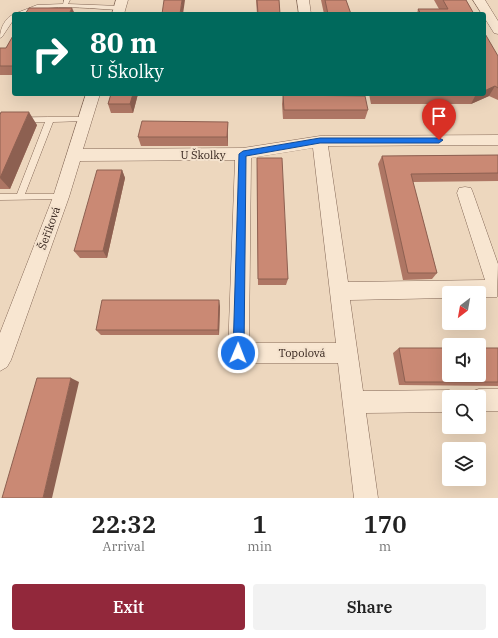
<!DOCTYPE html>
<meta charset="utf-8">
<style>
:root{--surface:#fff;--page:#f2f2f2;--text:#222;--muted:#767676;--accent:#92283b}
body{margin:0;font-family:"IBM Plex Serif",serif;background:var(--page);color:var(--text);height:100vh;display:flex;flex-direction:column;font-size:15px;white-space:nowrap}
*{box-sizing:border-box;margin:0}
p{font-size:13px;color:var(--muted)}
.icon{flex:none;width:22px;height:22px;fill:none;stroke:currentColor;stroke-width:2;stroke-linecap:round;stroke-linejoin:round}
.map{position:relative;height:498px;overflow:hidden}
.drawer{display:flex;flex-direction:column;background:var(--surface);flex:1}
.drawer>*{flex:none}
.hud{position:absolute;left:12px;top:12px;width:474px;height:84px;border-radius:4px;box-shadow:0 4px 16px #0002;background:#00695c;color:#fff;overflow:hidden}
.needle{width:26px;rotate:211deg}
.controls{position:absolute;left:442px;top:286px;display:grid;gap:8px}
.controls a{display:grid;place-items:center;width:44px;height:44px;border-radius:4px;background:var(--surface);box-shadow:0 4px 16px #0002;font-size:20px}
.pin{position:absolute;display:grid;place-items:center;width:34px;height:34px;color:#fff;margin:-41px -17px;border-radius:50% 50% 50% 0;rotate:-45deg;box-shadow:0 0 4px #0007}
.pin .icon{rotate:45deg}
.me{position:absolute;width:44px;margin:-22px;rotate:1deg;stroke-linejoin:round;filter:drop-shadow(0 0 3px #0008)}
.turn{display:flex;align-items:center;gap:14px;height:84px;padding:0 12px;font-size:18px}
.turn .icon{width:52px;height:52px;stroke-width:2.5}
.turn b{display:block;font-size:28px;line-height:34px}
.eta{display:flex;justify-content:space-evenly;align-items:center;height:68px;text-align:center}
.eta b{font-size:24px;font-weight:600;line-height:28px}
.action{display:flex;gap:8px;margin-top:auto;padding:8px 12px}
.action a{flex:1;height:46px;border-radius:4px;background:var(--accent);color:#fff;font-size:16px;font-weight:600;line-height:46px;text-align:center}
.action a+a{background:var(--page);color:var(--text)}
.map>svg:first-child{display:block}
.lines{fill:none;stroke-linecap:round;stroke-linejoin:round}
.lane-casing{stroke:#846857;stroke-width:1}
.street-casing{stroke:#846857;stroke-width:1}
.lane{fill:#f8e6d1;fill-rule:evenodd}
.street{fill:#f8e6d1;fill-rule:evenodd}
.wall{fill:#ae7664}
.shaded-wall{fill:#8d6051}
.building{fill:#ca8974;stroke:#8d6051}
.route{fill:#1a73e8;stroke:#114b97}
.labels{text-anchor:middle;dominant-baseline:central;stroke-width:4;stroke-linejoin:round;paint-order:stroke}
.street-label{font-size:11px;fill:#34231c;stroke:#f4e2cd}
</style>
<div class="map">
<svg width="498" height="498" viewBox="0 0 498 498">
<rect width="100%" height="100%" fill="#edd7be"/>
<g class="lines">
<g class="lane-casing">
<path id="lane" d="M64 0H70L68 4 120 6 123 8 120 10C94 9 65 5 38 9 30 10 23 14 14 14L37 5 63 4Z
M14 14V19L2 37 0 38C0 28 5 18 14 14Z
M48 117H86L90 119 86 121 53 122 25 194H61L65 197 64 199 0 200V194H17L45 122H0V118Z"/>
</g>
<g class="street-casing">
<path id="street" d="M116 0H128L124 14H112Z
M297 0H309L311 14H299Z
M473 0H485L498 21V34L494 33 484 17V14H482Z
M86 94H100L83 149 243 148 320 136 498 135V145L328 146 348 282 485 280 457 193 459 188 465 187 471 188 473 193 498 264 497 297H479V293H449V298L350 300 363 391 449 390 457 393 458 397H449V412L366 413 378 498H354L338 363H238L231 360 228 353 235 160 80 161 69 197 11 360 7 367 0 371V333L53 197ZM313 148 336 343H249L251 158Z
M479 389H498V411H479V397H469L471 392Z"/>
</g>
<use href="#lane" class="lane"/>
<use href="#street" class="street"/>
</g>
<path class="wall" d="M256 0H279L280 14H257Z
M321 0H346L351 14H324Z
M434 0H466L474 14H417L418 9H439Z
M14 34V75H0V48H6Z
M498 56V100L489 96 471 104H371L369 94H484Z
M111 94H138L133 113H111L108 104Z
M283 95 368 110 365 119H283L282 104Z
M0 115 37 125 10 189H0Z
M228 122V146H141L138 137Z
M498 155V181L413 182 437 273 432 279 403 280 378 164 382 156Z
M257 166 288 279 286 285H258Z
M122 170 125 178 107 258H80L74 251Z
M220 306 219 335H101L96 330Z
M399 348H498V386L399 385 393 353Z"/>
<path class="shaded-wall" d="M182 0H185L183 14H180Z
M72 8 75 14H69Z
M495 86 489 96 471 104 476 94H484V91Z
M133 94H138L133 113 130 104Z
M29 112 37 125 10 189 0 178Z
M228 122V146L227 137Z
M122 170 125 178 107 258 103 251Z
M219 300 220 306 219 335 218 330Z
M71 378 79 382 52 498H43Z"/>
<path class="building" d="M164 0H182L180 14H162Z
M257 0H279L280 14H258Z
M325 0H346L351 14H328Z
M443 0H466L474 14H421L418 9H448Z
M29 8H72L69 14H25Z
M484 32 498 56V88L495 86 484 91Z
M14 34V66H0V48H6Z
M111 94H133L130 104H108Z
M374 94H476L375 95Z
M283 95 365 96 368 110H284Z
M1 112H29L0 178V115Z
M142 121 228 122 227 137H138Z
M498 155V173L411 174 437 273H408L382 156Z
M257 158H282L288 279H258Z
M97 170H122L103 251H74Z
M102 300H219L218 330H96Z
M399 348H449V375H479V348H498V382H405Z
M37 378H71L43 498H2Z"/>
<path class="route" d="M320 138H439L443 140 439 143H320L246 156 244 353 242 356 238 358 235 356 233 353 239 154 243 151Z"/>
<g class="labels">
<g class="street-label">
<text x="203" y="155">U Školky</text>
<text transform="translate(49 228) rotate(-70)">Šeříková</text>
<text x="302" y="353">Topolová</text>
</g>
</g>
</svg>
<div class="controls">
<a><svg class="needle" viewBox="-14 -14 28 28"><path d="M0-13l5 13h-10z" fill="#e53935"/><path d="M0 13l5-13h-10z" fill="#767676"/></svg></a>
<a><svg class="icon" aria-label="sound" viewBox="0 0 24 24"><path d="M4 9h4l5-4v14l-5-4H4zM17 9q2 3 0 6"/></svg></a>
<a><svg class="icon" aria-label="search" viewBox="0 0 24 24"><circle cx="10" cy="10" r="6"/><path d="M15 15l6 6"/></svg></a>
<a><svg class="icon" aria-label="layers" viewBox="0 0 24 24"><path d="M12 4l9 5-9 5-9-5zM3 14l9 5 9-5"/></svg></a>
</div>
<div class="pin" style="left:439px;top:140px;background:#d93025"><svg class="icon" aria-label="arrive" viewBox="0 0 24 24"><path d="M6 21V4h12l-3 4 3 4H6"/></svg></div>
<svg class="me" style="left:238px;top:353px" viewBox="-20 -20 40 40"><circle r="17" fill="#1a73e8" stroke="#fff" stroke-width="3"/><path d="M0-11L8 9 0 5-8 9z" fill="#fff"/></svg>
<div class="hud">
<div class="turn"><svg class="icon" aria-label="right" viewBox="0 0 24 24"><path d="M7 20v-9h11M14 6l5 5-5 5"/></svg><div><b>80 m</b>U Školky</div></div>
</div>
</div>
<section class="drawer">
<div class="eta">
<div><b>22:32</b><p>Arrival</p></div>
<div><b>1</b><p>min</p></div>
<div><b>170</b><p>m</p></div>
</div>
<div class="action"><a>Exit</a><a>Share</a></div>
</section>
